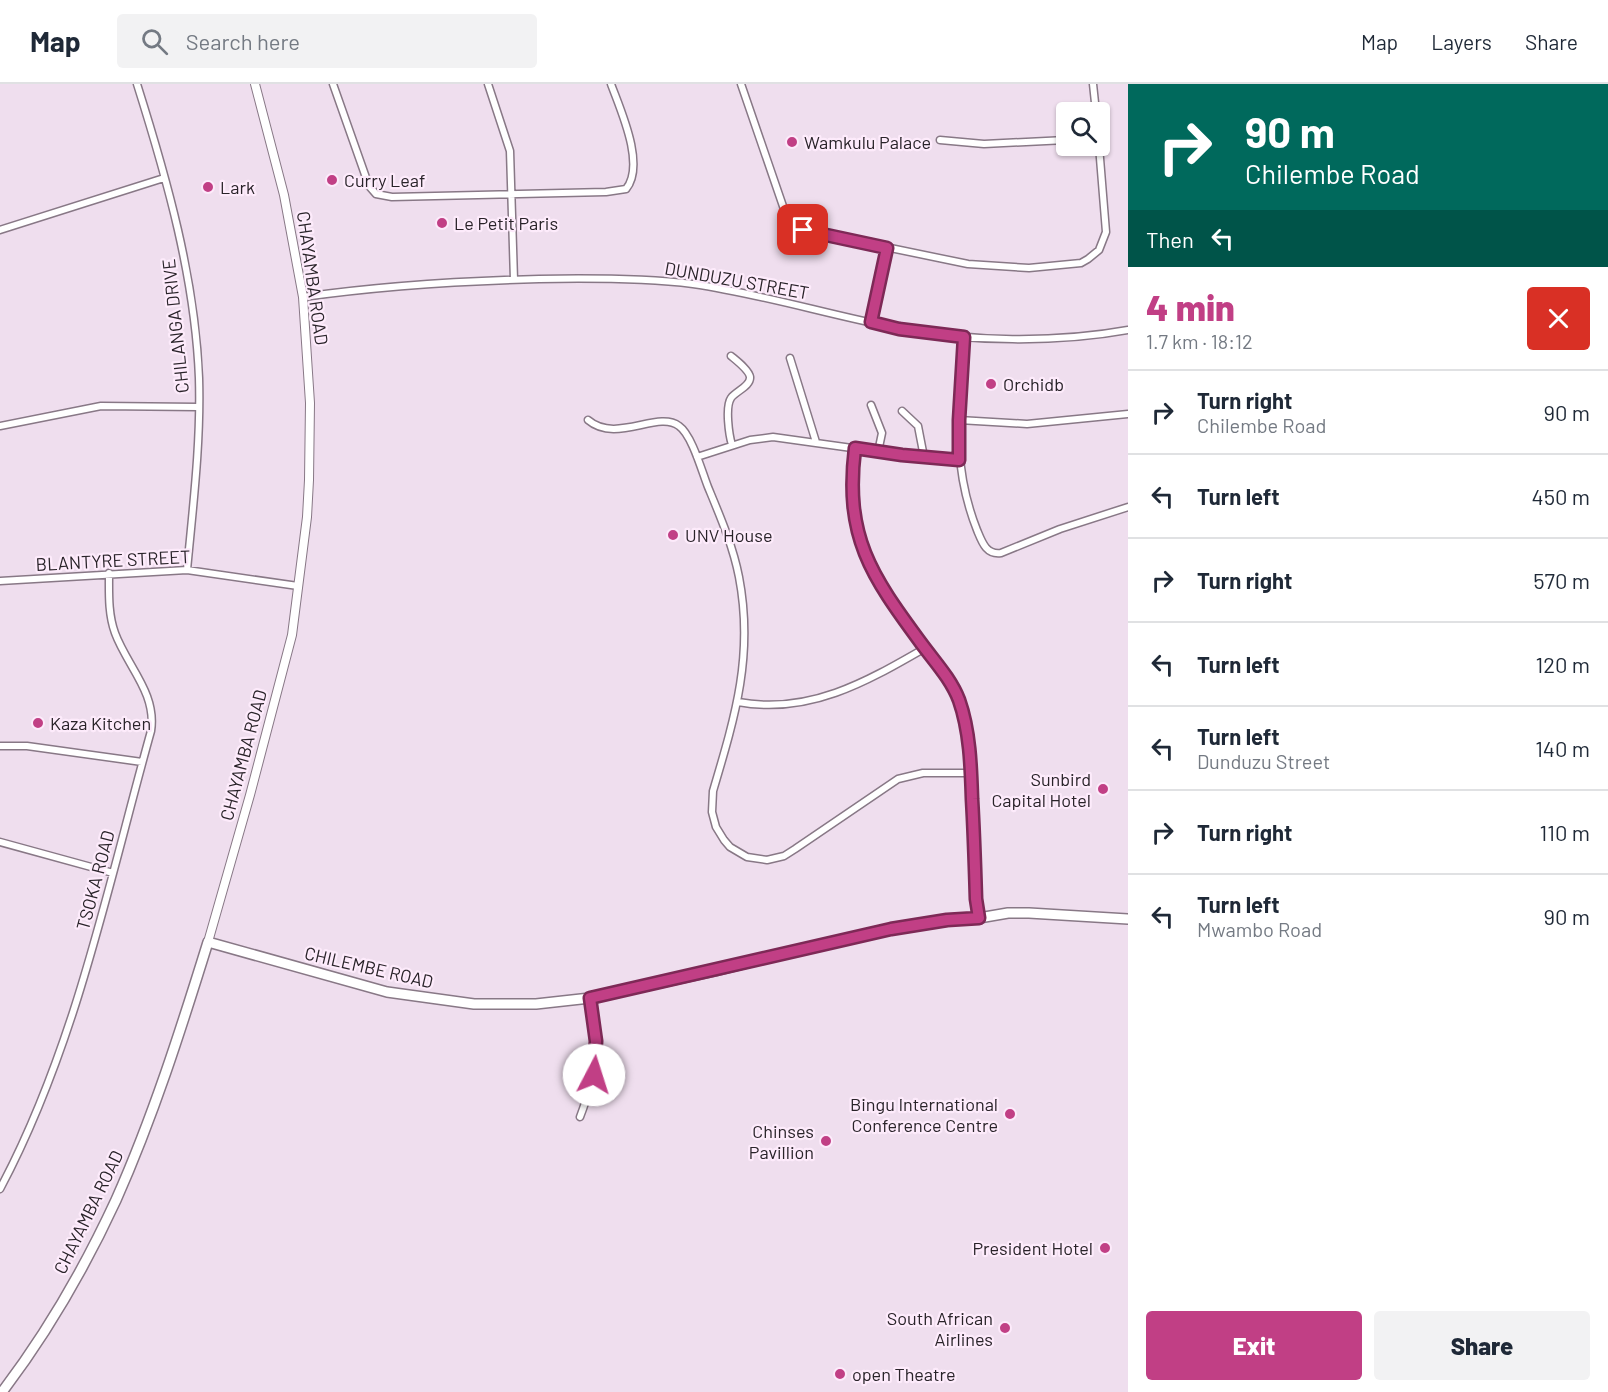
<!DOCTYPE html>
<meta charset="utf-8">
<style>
:root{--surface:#fff;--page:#f2f2f3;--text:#1f2937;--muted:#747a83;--line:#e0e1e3;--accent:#c13f85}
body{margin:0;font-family:Barlow,sans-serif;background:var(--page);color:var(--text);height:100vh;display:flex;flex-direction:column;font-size:22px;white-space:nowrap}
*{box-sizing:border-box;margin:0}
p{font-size:20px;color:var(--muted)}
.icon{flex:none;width:33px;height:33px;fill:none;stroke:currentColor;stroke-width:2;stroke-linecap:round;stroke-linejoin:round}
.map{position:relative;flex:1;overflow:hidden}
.panel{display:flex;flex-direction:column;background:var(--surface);width:480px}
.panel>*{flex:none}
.top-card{background:#00695c;color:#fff;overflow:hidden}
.tools{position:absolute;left:1056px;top:18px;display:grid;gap:12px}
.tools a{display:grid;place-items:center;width:54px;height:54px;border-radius:6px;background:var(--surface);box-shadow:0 2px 4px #0004;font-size:30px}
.pin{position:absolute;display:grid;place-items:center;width:51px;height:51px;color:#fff;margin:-26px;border-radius:12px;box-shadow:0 3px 9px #0006}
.me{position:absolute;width:66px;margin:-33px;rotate:5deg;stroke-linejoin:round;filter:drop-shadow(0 0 4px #0008)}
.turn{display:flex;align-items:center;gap:21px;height:126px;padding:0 18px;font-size:27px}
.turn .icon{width:78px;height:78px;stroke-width:2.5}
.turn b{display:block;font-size:42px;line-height:51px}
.then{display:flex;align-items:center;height:57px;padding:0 18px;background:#0003;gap:12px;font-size:22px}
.round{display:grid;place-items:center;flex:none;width:63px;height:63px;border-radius:6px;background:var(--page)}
.headline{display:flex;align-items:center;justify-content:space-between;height:102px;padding:0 18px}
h1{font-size:36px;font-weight:800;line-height:45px;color:var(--accent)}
.action{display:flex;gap:12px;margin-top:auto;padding:12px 18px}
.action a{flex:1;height:69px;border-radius:6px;background:var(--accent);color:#fff;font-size:24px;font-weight:800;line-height:69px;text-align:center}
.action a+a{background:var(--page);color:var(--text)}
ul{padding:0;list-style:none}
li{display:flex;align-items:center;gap:18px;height:84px;padding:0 18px;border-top:2px solid var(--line)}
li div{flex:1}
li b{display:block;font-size:22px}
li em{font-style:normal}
header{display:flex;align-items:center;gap:36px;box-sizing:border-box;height:84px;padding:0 30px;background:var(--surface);border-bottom:2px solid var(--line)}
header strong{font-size:28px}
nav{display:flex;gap:33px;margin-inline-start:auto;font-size:21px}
.search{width:420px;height:54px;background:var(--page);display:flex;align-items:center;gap:15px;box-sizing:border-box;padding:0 21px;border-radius:6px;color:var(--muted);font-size:22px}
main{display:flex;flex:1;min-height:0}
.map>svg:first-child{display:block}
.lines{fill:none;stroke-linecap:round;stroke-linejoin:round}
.minor-casing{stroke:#887886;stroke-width:9}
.tertiary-casing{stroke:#887886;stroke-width:10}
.secondary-casing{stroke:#887886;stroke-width:12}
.minor{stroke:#fff;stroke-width:6}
.tertiary{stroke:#fff;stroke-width:8}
.secondary{stroke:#fff;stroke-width:9}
.route-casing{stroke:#7d2956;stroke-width:15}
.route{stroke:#c13f85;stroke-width:10}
.poi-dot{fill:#c13f85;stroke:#fdebfb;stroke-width:2}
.labels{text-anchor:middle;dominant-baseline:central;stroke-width:4.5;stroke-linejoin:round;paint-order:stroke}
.poi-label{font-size:18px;fill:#292329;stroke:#fdebfb;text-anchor:start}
.street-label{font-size:18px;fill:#292329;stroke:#fdebfb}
</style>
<header>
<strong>Map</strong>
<div class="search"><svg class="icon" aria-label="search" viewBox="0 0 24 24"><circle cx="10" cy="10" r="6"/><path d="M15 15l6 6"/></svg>Search here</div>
<nav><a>Map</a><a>Layers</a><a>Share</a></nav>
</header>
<main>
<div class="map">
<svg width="1128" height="1308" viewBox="0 0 1128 1308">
<rect width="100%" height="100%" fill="#efdeee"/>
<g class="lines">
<g class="minor-casing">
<path id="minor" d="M137 0C167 95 195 194 199 294 201 358 193 422 187 486
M333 0 369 102 376 110 392 113 606 108 626 105C646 81 620 25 611 0
M488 0 510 67 514 196
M741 0 785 128 792 138 803 146 968 180 1029 184 1081 179 1088 175 1099 166 1106 148 1099 62
M1093 0 1096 28
M940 56 984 60 1066 56
M0 146 164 94
M303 213C381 202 459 197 539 195 590 194 642 194 693 200 762 210 829 231 897 244 968 258 1057 259 1128 246
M871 238 887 164
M964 253C960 324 950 378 977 446 982 458 986 471 1001 469L1060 445 1128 423
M731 272C737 277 749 286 750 293 751 302 736 307 731 314 725 323 729 351 732 361
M790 274 816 358
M871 321 882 349 878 368
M902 327 918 342 924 373
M588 336C616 360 658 326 679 342 692 351 702 388 708 403 720 432 733 462 739 493 754 571 735 633 713 707L712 728 716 743 724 756 730 763 747 773 767 776 784 772 795 765 898 695 923 689H971
M959 336 1027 340 1128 330
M0 342 101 322 198 323
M855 364C844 448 870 491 919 556 933 575 950 594 959 616 971 648 971 686 972 720 974 752 975 783 976 815L979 834
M697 373 750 356 773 353 902 371 959 376
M0 497 187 486 298 502
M738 618C809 631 866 598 925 564
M0 662H27L142 678
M0 758 113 789
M580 1033C597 988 600 962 590 914
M0 1105C76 962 108 801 151 647 157 609 127 582 115 549 108 530 109 509 109 489"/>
</g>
<g class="tertiary-casing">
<path id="tertiary" d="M208 858 250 711 292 551 307 433 309 396 310 319 303 213 284 111 255 0"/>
</g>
<g class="secondary-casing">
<path id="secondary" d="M2 1308C47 1249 85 1183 116 1116 153 1033 181 945 208 858L387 908 474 920H536L590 914 715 887 818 861 891 845 947 836 979 834 1008 829H1029L1128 835"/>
</g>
<use href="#minor" class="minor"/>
<use href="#tertiary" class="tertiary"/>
<use href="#secondary" class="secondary"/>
</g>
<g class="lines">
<g class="route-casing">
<path id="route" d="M594 991 596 957 590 914 891 845 947 836 979 834 976 815C975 782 974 749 972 715 971 683 970 647 959 616 951 595 935 578 921 559 871 491 844 453 855 364L902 371 959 376V336L964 253 899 245 871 238 887 164 803 146"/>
</g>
<use href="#route" class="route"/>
</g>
<g class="poi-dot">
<circle cx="792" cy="58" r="6"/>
<circle cx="332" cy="96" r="6"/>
<circle cx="208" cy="103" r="6"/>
<circle cx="442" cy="139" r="6"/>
<circle cx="991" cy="300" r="6"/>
<circle cx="673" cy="451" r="6"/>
<circle cx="38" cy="639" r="6"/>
<circle cx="1103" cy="705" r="6"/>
<circle cx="1010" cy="1030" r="6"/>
<circle cx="826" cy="1057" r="6"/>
<circle cx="1105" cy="1164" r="6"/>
<circle cx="1005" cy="1244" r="6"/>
<circle cx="840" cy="1290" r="6"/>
</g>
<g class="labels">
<g class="poi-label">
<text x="804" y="58">Wamkulu Palace</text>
<text x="344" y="96">Curry Leaf</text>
<text x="220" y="103">Lark</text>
<text x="454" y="139">Le Petit Paris</text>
<text x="1003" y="300">Orchidb</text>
<text x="685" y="451">UNV House</text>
<text x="50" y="639">Kaza Kitchen</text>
<text x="1091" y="695" text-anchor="end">Sunbird<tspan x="1091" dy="21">Capital Hotel</tspan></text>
<text x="998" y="1020" text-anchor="end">Bingu International<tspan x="998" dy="21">Conference Centre</tspan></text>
<text x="814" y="1047" text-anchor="end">Chinses<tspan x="814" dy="21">Pavillion</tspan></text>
<text x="1093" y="1164" text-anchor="end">President Hotel</text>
<text x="993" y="1234" text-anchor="end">South African<tspan x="993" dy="21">Airlines</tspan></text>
<text x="852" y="1290">open Theatre</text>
</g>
<g class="street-label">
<text transform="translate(313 194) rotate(82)">CHAYAMBA ROAD</text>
<text transform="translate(737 196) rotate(10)">DUNDUZU STREET</text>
<text transform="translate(175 242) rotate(-96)">CHILANGA DRIVE</text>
<text transform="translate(113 476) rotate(-3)">BLANTYRE STREET</text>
<text transform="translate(243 671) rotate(-75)">CHAYAMBA ROAD</text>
<text transform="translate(95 796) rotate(-75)">TSOKA ROAD</text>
<text transform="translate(369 883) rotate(13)">CHILEMBE ROAD</text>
<text transform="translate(88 1128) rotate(-64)">CHAYAMBA ROAD</text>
</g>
</g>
</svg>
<div class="tools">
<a><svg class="icon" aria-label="search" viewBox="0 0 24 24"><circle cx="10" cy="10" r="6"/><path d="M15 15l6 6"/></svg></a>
</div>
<div class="pin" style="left:803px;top:146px;background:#d93025"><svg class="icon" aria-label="arrive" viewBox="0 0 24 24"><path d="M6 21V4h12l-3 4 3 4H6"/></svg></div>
<svg class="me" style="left:594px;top:991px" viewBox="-20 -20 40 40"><circle r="19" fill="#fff"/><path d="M0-13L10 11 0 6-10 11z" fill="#c13f85"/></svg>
</div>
<section class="panel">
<div class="top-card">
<div class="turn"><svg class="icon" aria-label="right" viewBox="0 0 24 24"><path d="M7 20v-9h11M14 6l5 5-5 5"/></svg><div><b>90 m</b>Chilembe Road</div></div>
<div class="then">Then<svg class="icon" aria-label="left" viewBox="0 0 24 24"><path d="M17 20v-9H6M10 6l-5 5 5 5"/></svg></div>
</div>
<div class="headline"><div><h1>4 min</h1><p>1.7 km · 18:12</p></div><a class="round" style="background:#d93025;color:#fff"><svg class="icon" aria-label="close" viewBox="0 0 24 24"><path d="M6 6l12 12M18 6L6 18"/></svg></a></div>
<ul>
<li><svg class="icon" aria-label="right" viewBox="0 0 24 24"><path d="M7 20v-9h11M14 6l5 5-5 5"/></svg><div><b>Turn right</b><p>Chilembe Road</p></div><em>90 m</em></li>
<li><svg class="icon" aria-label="left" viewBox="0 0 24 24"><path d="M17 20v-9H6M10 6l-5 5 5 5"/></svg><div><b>Turn left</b></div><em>450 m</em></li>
<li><svg class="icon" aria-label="right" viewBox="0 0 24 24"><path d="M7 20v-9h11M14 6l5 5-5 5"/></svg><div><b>Turn right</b></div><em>570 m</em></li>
<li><svg class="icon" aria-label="left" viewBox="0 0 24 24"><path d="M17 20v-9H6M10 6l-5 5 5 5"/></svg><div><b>Turn left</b></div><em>120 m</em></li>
<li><svg class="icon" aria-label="left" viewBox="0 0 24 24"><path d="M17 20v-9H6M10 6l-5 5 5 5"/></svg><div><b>Turn left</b><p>Dunduzu Street</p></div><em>140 m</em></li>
<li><svg class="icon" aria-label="right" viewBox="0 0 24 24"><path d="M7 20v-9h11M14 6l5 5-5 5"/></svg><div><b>Turn right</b></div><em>110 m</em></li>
<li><svg class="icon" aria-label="left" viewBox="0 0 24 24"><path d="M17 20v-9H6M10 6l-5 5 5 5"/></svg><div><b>Turn left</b><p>Mwambo Road</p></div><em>90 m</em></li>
</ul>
<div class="action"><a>Exit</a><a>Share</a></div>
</section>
</main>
